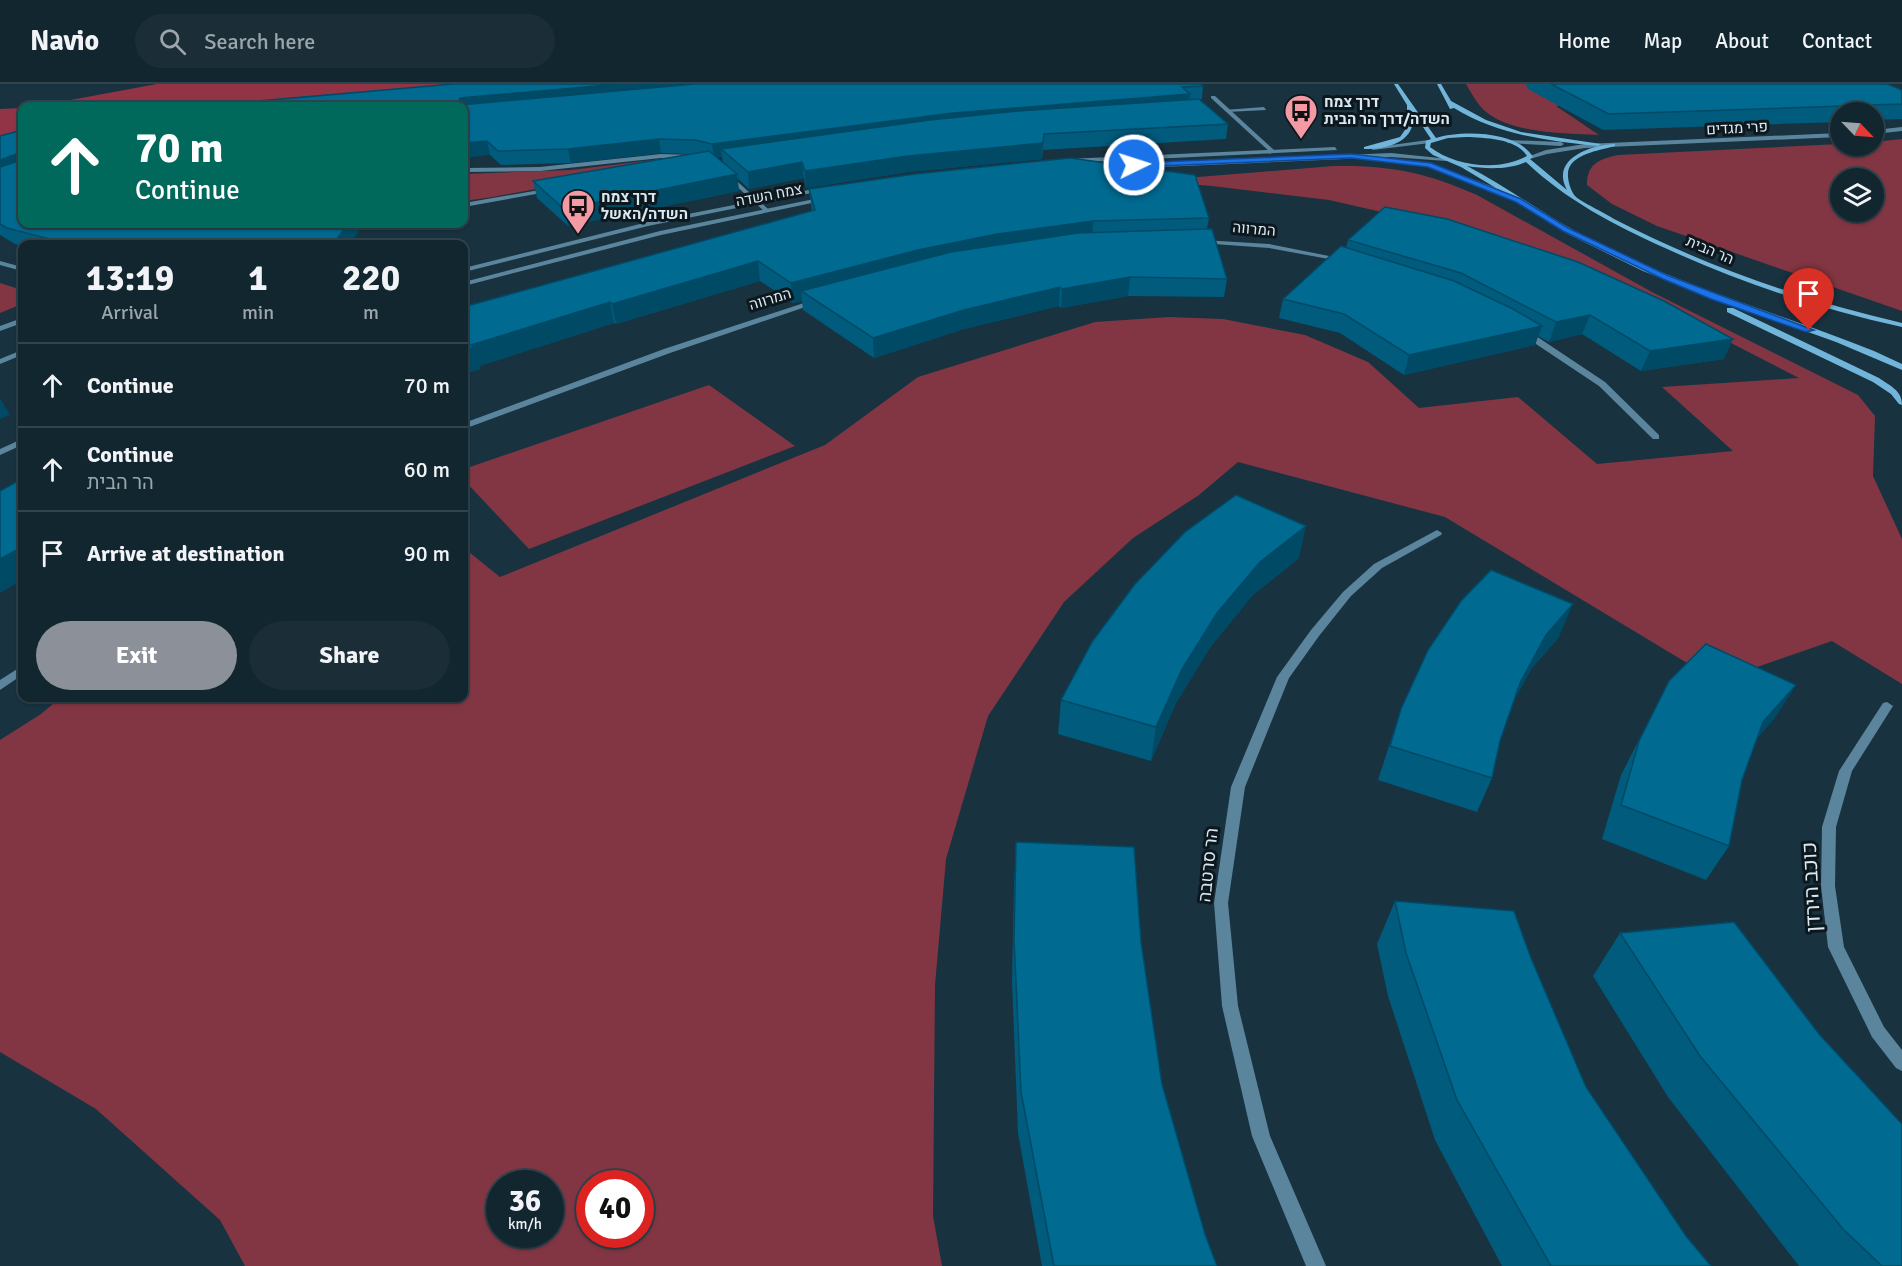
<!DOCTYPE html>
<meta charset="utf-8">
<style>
:root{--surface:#122630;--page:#1b2e38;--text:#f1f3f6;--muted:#9ca5ab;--line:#31434c;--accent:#8c9099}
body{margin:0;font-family:Signika,Heebo,sans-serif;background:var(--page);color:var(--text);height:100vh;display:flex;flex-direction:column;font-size:22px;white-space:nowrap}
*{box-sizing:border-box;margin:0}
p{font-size:20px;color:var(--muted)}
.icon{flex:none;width:33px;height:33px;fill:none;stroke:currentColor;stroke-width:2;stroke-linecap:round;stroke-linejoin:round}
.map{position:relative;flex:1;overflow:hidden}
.side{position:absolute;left:18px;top:156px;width:450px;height:462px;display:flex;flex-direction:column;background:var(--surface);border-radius:12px;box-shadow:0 2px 4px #0004,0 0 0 2px var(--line)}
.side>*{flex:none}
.guide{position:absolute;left:18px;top:18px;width:450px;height:126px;border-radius:12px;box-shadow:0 2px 4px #0004,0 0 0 2px var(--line);background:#00695c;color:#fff;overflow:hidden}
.needle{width:39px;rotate:115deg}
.controls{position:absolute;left:1830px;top:18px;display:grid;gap:12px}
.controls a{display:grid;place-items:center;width:54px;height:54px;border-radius:50%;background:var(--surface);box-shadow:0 2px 4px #0004,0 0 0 2px var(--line);font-size:30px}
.speed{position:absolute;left:486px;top:1086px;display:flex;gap:12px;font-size:30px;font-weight:700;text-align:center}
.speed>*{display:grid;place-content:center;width:78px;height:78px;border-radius:50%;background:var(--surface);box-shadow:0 2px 4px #0004,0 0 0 2px var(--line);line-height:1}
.speed small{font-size:15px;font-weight:400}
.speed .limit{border:9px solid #d22;background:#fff;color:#111}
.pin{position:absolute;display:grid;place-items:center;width:51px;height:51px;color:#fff;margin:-62px -26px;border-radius:50% 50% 50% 0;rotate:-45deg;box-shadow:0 0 6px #0007}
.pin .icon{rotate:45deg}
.me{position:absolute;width:66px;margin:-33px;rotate:86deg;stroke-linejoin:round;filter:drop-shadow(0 0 4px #0008)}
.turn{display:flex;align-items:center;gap:21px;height:126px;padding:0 18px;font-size:27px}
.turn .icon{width:78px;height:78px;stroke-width:2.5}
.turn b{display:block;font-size:42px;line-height:51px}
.eta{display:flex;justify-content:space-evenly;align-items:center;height:102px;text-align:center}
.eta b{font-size:36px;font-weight:700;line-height:42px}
.button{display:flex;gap:12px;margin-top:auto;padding:12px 18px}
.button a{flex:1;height:69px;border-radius:36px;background:var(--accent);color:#fff;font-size:24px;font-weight:700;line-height:69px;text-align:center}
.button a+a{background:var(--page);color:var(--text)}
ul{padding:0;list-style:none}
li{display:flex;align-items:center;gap:18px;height:84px;padding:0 18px;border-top:2px solid var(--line)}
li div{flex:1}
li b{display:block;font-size:22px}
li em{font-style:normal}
header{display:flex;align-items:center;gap:36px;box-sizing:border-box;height:84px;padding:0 30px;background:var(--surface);border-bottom:2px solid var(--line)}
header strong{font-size:28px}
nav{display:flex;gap:33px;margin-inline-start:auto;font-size:21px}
.search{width:420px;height:54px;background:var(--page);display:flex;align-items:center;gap:15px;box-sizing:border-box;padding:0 21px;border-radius:33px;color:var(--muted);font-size:22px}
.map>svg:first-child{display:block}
.green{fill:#823643;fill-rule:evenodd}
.forest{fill:#933446}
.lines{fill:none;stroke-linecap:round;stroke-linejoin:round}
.service{fill:#5b859c;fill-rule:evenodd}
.minor{fill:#5b859c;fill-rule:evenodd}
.tertiary{fill:#5b859c;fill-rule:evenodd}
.secondary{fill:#71b6da;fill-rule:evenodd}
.wall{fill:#005b7d;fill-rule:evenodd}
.shaded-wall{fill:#004a66}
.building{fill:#006a91;stroke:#004a66;stroke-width:1.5}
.route{fill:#1a73e8;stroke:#114b97;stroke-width:1.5}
.labels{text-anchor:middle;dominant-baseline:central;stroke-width:6;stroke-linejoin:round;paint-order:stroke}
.far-poi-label{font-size:15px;font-weight:bold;fill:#d9e8f1;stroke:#0d181e;text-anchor:start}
.far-street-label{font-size:15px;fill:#d9e8f1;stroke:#0d181e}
.street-label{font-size:18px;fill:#d9e8f1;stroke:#0d181e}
.near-street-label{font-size:21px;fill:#d9e8f1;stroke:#0d181e}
</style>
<header>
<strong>Navio</strong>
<div class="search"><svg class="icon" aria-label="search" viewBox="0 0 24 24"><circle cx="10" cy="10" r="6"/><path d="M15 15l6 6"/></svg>Search here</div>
<nav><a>Home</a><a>Map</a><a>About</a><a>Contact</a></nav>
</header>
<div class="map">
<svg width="1902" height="1182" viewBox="0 0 1902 1182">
<rect width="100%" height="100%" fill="#183240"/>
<path class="green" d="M1466 0H1542L1661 18 1556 22 1599 51C1566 49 1511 50 1485 27 1477 20 1472 10 1466 0Z
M1902 55V227L1657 142 1612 120 1587 101C1587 80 1599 75 1618 71L1840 60 1874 62V58ZM1874 94V128H1840V94Z
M661 75 689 76 493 113 464 117V90L571 86Z
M1333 82C1389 81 1426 88 1477 111L1652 208 1858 311 1875 332 1873 392 1902 455V600L1832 557 1717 597 1445 433 1238 378 1199 411 1133 454 1064 518 988 632 946 775 935 901 933 1132 942 1182H245L220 1136 96 1025 0 968V656L41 630 60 614H464V464L500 493 825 361 918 293 1095 238 1169 233 1223 235 1305 251 1368 278 1419 324 1518 313 1597 380 1733 367 1662 303 1799 294 1671 228 1430 139 1329 116 1212 102 1149 97ZM500 1100H550V1150H500ZM590 1100H640V1150H590Z
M0 199 22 206V220L0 229Z
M709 301 795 362 529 465 464 396V385Z"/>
<path class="forest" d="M157 0H500L275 22H38Z
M22 24V52L0 55V25Z"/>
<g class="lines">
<path class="service" d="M1264 23 1266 26 1227 28 1224 26Z"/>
<path class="minor" d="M1211 12H1215L1274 66V68H1270L1211 14Z
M1902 43V47L1874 50V46Z
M1840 49V53L1585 64 1547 70 1530 75 1527 73 1546 66 1585 60Z
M1509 56 1561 58 1564 60 1561 62 1507 59Z
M661 70 694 71 697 73 694 75 661 74 540 87 464 88V84L540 83Z
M725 90H729L768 125V127H764L725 92Z
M551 104 554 106 553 107 464 123V119Z
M1202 156 1269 160 1349 176 1345 178 1269 164 1200 159 1199 158Z
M0 177 22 183V187L0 181Z
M813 216 820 218 670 269 464 345V339L664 265Z
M22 234V239L0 247V242Z
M1521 246H1527L1605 298 1659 351V355H1653L1599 302 1521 250Z
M22 266V271L0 280V275Z
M1437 446 1442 449 1441 451 1382 484 1351 512 1319 552 1289 594 1245 703 1228 819 1238 922 1270 1052 1326 1182H1306L1252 1052 1222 922 1214 819 1231 703 1277 593 1311 546 1343 508 1374 480Z
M22 582V591L0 606V596Z
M1887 618 1893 622 1852 687 1836 743 1835 802 1844 863 1884 943 1902 966V987L1896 984 1872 953 1828 863 1821 802 1822 743 1839 687 1883 619Z"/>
<path class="tertiary" d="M1428 56 1430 59 1373 66 1370 64Z
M1335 63 1337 66 1067 79 1064 77 1067 75Z
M1391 69 1449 75 1446 77 1391 73 1113 85 1110 83 1113 81Z
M824 103 827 105 826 106 648 142 464 188V184L648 138Z
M824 113 826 114V116L661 151 464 202V198L660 147Z
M22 355V361L0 371V365Z"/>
<path class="secondary" d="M1394 0H1398L1436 54C1462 46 1518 47 1533 73L1530 75 1567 106C1550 75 1590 61 1615 60V62C1601 66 1578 69 1570 82 1565 90 1570 106 1575 112 1579 117 1607 130 1614 135 1705 182 1802 216 1902 239V243C1820 225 1741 199 1665 164 1614 141 1566 116 1526 78 1508 86 1486 85 1467 82 1516 108 1558 141 1609 165 1695 206 1786 232 1874 267L1902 280V286L1836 258 1707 212 1643 187 1566 149 1498 105 1497 107H1493L1428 83 1349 73 1351 70 1429 79 1496 104 1461 83 1433 71 1425 64 1426 57 1431 55 1413 28C1417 58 1388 65 1364 65V63L1400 53 1407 43V21ZM1466 53C1485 54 1516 54 1527 72 1499 88 1454 82 1430 63L1431 59 1448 54Z
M1437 0H1441L1451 17 1486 36 1521 48 1601 60 1598 62C1548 57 1498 51 1454 24L1450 25Z
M1727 224H1733L1879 294C1890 302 1902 306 1902 321L1899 320 1891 310 1873 298 1727 228Z"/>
</g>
<path class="wall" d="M1526 0H1887L1902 6V35L1874 36V28H1840V38L1603 46 1528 5Z
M1203 2 1202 15 1190 16 1228 40 1226 55 1043 66 1042 75 908 88 806 104 804 94 749 105 737 94 739 107 568 142 537 114 533 97 690 70 661 69 571 79 501 81 490 71 464 22ZM717 73H722L723 78Z
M0 52 350 160H22V162L15 160 0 151Z
M809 105 1209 134 1207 145 1227 195 1224 213 1128 212 1061 224 1059 222 964 245 874 274 803 226 802 217 793 219 760 197 616 240 614 239 479 282 480 285 464 290V225L467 223V222L812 127Z
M1385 123 1724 275 1641 287 1582 250 1549 258 1538 252 1535 261 1404 291 1340 249 1279 234 1283 215 1346 164 1348 156Z
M1299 474 1253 511 1211 562 1176 619 1151 677 1058 650 1061 616Z
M1559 553 1532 584 1513 618 1500 657 1492 694 1477 728 1378 696 1401 625Z
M1669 597 1796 601 1774 635 1757 654 1742 696 1729 762 1706 796 1602 755 1621 691Z
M1016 758 1141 858 1162 1000 1205 1150 1217 1182H1042L1018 1049 1012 898 1014 801Z
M1395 817 1531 874 1586 1003 1686 1152 1711 1182H1502L1435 1056 1388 912 1377 860Z
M1620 849 1819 950 1902 1182H1799L1668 1013 1593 892Z"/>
<path class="shaded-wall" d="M619 0H763L464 27 458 19 460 14Z
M1190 10 1189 23 721 65 722 73 714 74 712 60 953 29Z
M659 55 661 69 571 79 568 65Z
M487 57 490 71 464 74V59Z
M1043 59 1042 75 908 88 806 104 805 87 908 72Z
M16 70 22 83 0 93V76Z
M802 78 804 94 749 105 748 88Z
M737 90 739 107 568 142 564 125Z
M1093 137 1092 156 801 207 802 217 793 219 791 199 918 166 997 150Z
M348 140H364L350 160H333Z
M758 177 760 197 616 240 612 220Z
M1130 193 1128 212 1061 224 1062 205Z
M1060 203 1059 222 964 245 874 274 873 254 964 226Z
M610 218 614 239 479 282 480 285 464 290V267L471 261Z
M1590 231 1582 250 1549 258 1556 238Z
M1542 242 1535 261 1404 291 1409 271Z
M1733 255 1724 275 1641 287 1650 267Z
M0 314 10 331 0 335Z
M1306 442 1299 474 1253 511 1211 562 1176 619 1151 677 1156 643 1182 585 1217 529 1260 478Z
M22 463V496L0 509V475Z
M1573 520 1559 553 1532 584 1505 633 1520 599 1546 551Z
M1796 601 1774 635 1742 672 1763 638Z"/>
<path class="building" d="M453 0H619L460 14 458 19 461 21 694 0H1201L1203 2 1182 3 1190 10 953 29 712 60 695 56 659 55 568 65 498 67 487 57 464 59V22H201Z
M1551 0H1887L1902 6V20L1609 30Z
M1199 15 1228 40 1044 50 1043 59 908 72 805 87 802 78 748 88 721 65 930 36 1018 27Z
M22 46V140H348L333 160H69L7 144 0 140V83L16 78V70L0 76V52Z
M709 67 737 90 564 125 533 97Z
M1070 74 1195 91 1209 134 1093 137 997 150 918 166 791 199 758 177 612 220 610 218 471 261 474 263 464 267V225L468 223 467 222 815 126 809 105 915 90Z
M1385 123 1447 135 1578 178 1664 217 1733 255 1650 267 1590 231 1556 238 1461 189 1348 156Z
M1205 145H1212L1227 195 1130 193 1062 205 1060 203 964 226 873 254 801 207 951 168 1078 149Z
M1341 162 1454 197 1513 225 1542 242 1409 271 1344 230 1283 215Z
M22 395V463L0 475V407Z
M1236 411 1306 442 1260 478 1217 529 1182 585 1156 643 1061 616 1092 558 1135 500 1185 448Z
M1491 486 1573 520 1546 551 1520 599 1500 657 1492 694 1390 662 1401 625 1428 566 1461 517Z
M1706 560 1796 601 1763 638 1742 696 1729 762 1621 721 1639 657 1669 597Z
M1016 758 1134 763 1141 858 1162 1000 1205 1150 1217 1182H1054L1021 1008 1014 855Z
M1395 817 1514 827 1531 874 1586 1003 1686 1152 1711 1182H1551L1457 1016 1406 869Z
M1734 838 1819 950 1902 1040V1182H1882L1843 1145 1700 972 1620 849Z"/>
<path class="route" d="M1351 70 1431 79 1521 115 1568 144 1669 192 1814 246 1806 248 1711 215 1663 195 1563 147 1516 118 1428 83 1351 74 1134 83 1130 81 1134 79Z"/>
<defs>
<g id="bus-pin" transform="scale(1.725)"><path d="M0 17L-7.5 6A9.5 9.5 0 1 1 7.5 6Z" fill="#f49aa5" stroke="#0d181e"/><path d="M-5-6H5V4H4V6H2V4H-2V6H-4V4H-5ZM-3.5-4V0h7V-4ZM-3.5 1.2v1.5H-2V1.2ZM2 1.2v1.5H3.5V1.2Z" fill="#111"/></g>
</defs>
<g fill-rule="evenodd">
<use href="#bus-pin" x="1301" y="27"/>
<use href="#bus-pin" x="578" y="122"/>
</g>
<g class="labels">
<g class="far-poi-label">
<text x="1324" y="18">דרך צמח<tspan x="1324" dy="17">השדה/דרך הר הבית</tspan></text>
<text x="601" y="113">דרך צמח<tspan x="601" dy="17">השדה/האשל</tspan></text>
</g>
<g class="far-street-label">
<text transform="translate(1737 44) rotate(-3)">פרי מגדים</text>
<text transform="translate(769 111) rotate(-11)">צמח השדה</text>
<text transform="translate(1254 145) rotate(5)">המרווה</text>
<text transform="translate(1710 166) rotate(23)">הר הבית</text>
<text transform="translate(770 215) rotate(-17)">המרווה</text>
</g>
<g class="street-label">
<text transform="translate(1208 781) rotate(-84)">הר סרטבה</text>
</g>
<g class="near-street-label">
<text transform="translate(1811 803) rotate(-93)">כוכב הירדן</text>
</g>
</g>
</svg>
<div class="controls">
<a><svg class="needle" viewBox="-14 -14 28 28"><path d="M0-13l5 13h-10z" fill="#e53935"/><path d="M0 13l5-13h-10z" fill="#9ca5ab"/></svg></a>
<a><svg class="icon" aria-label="layers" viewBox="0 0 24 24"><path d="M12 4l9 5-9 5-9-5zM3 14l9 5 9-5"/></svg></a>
</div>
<div class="speed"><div>36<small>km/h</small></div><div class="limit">40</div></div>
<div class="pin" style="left:1809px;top:246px;background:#d93025"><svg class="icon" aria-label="arrive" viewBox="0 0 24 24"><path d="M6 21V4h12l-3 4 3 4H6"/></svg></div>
<svg class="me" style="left:1134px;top:81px" viewBox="-20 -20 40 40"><circle r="17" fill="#1a73e8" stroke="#fff" stroke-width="3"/><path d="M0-11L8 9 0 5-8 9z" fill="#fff"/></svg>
<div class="guide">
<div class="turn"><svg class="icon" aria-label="ahead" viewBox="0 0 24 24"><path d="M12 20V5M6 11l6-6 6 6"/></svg><div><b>70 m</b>Continue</div></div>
</div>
<section class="side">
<div class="eta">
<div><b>13:19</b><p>Arrival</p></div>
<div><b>1</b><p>min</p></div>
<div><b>220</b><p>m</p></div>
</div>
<ul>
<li><svg class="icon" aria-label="ahead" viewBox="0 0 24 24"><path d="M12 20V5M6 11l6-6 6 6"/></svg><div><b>Continue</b></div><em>70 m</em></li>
<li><svg class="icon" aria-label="ahead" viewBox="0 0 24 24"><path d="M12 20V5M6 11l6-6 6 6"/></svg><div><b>Continue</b><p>הר הבית</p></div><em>60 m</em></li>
<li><svg class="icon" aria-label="arrive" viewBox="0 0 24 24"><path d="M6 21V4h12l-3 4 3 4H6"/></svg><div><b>Arrive at destination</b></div><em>90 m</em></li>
</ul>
<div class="button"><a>Exit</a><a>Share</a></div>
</section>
</div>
